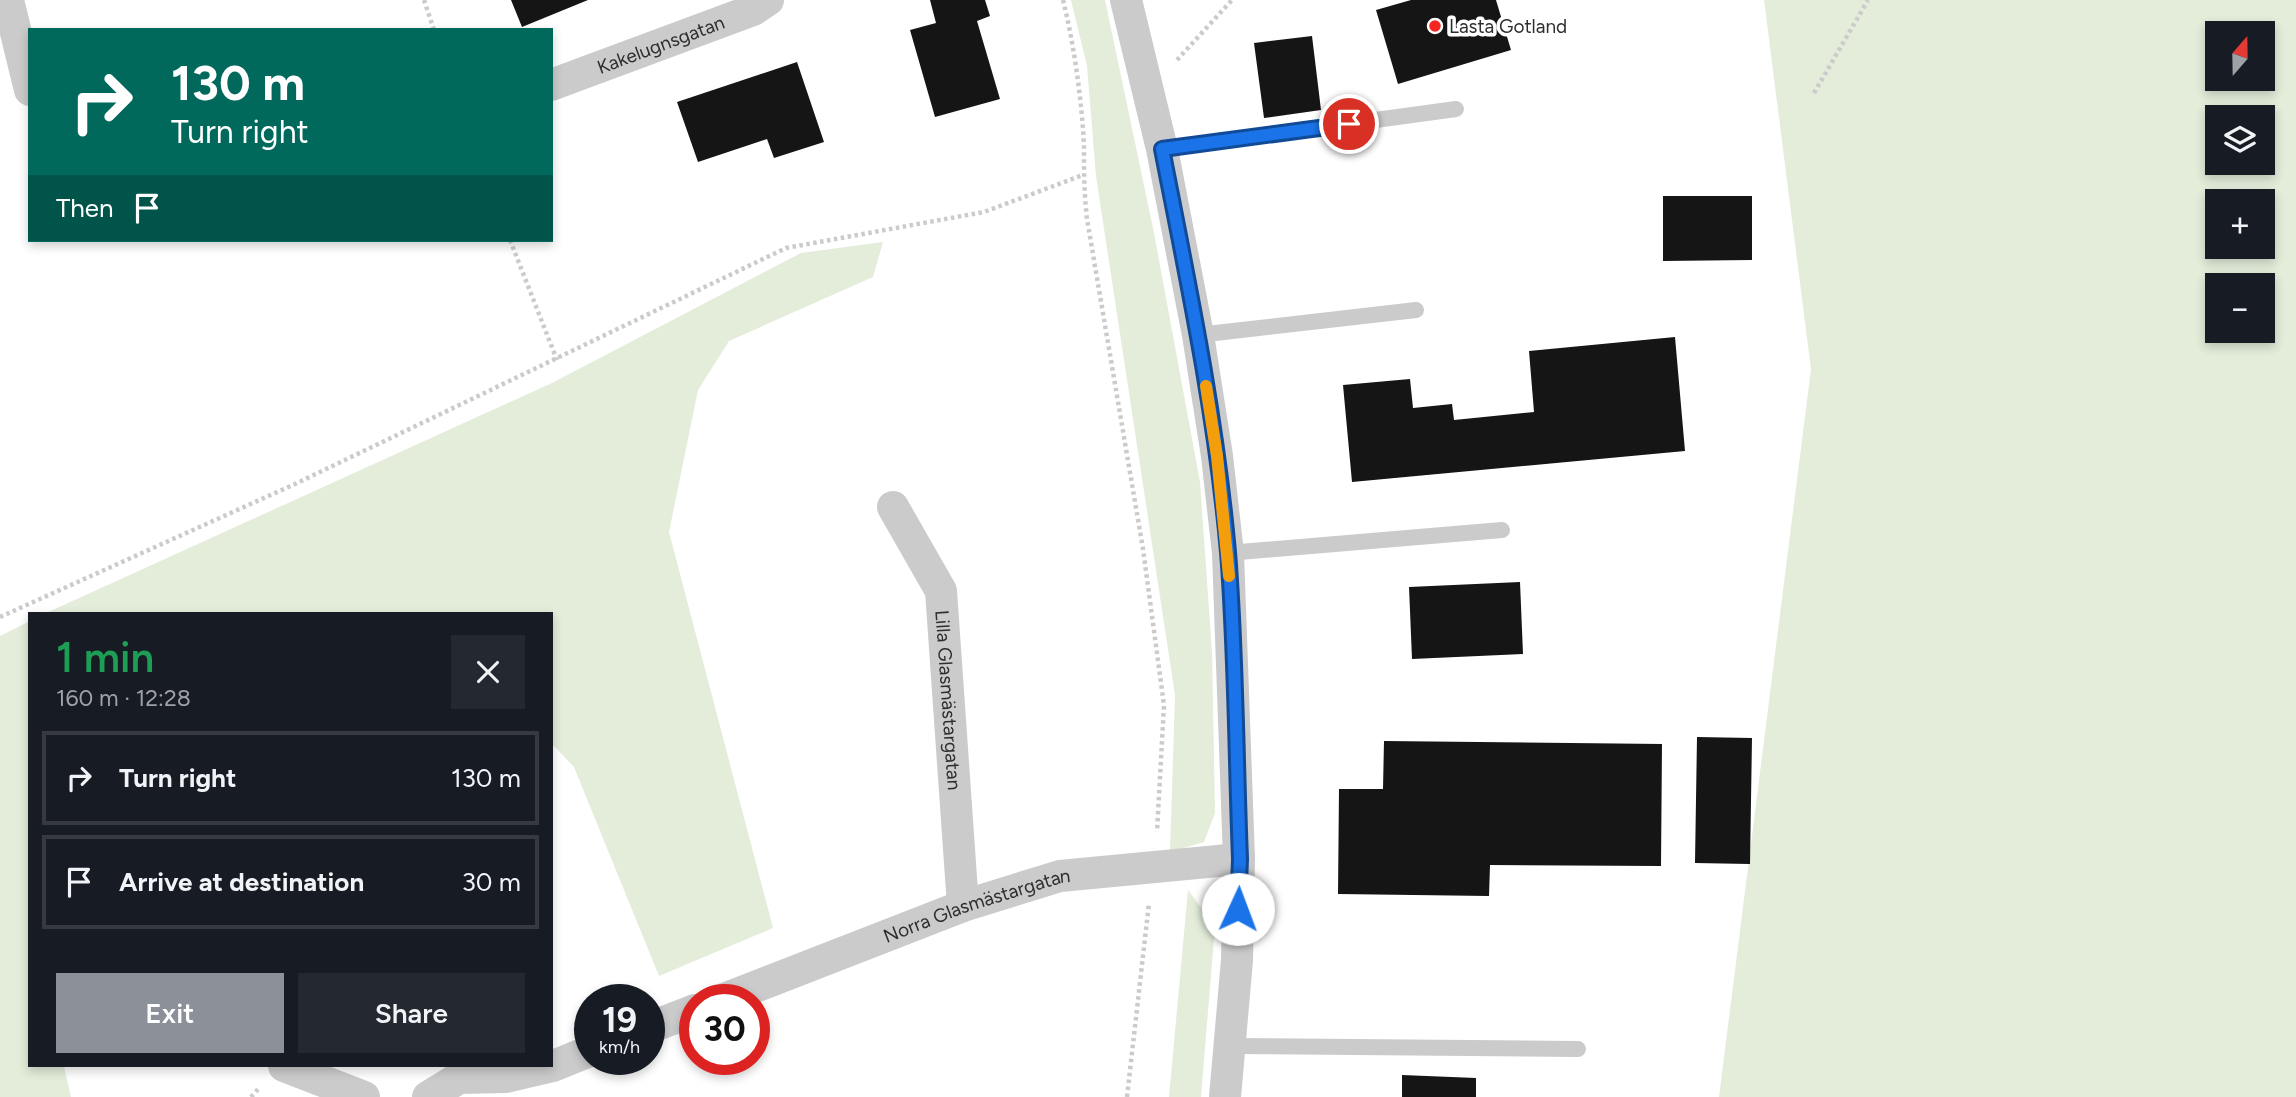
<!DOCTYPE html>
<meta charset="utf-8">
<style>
:root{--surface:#171b24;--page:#242831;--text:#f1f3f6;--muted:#9ea1a6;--line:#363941;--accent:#8c9099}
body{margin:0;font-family:Figtree,sans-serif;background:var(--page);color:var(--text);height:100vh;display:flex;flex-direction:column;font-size:26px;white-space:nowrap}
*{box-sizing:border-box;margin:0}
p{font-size:23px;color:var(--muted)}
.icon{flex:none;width:38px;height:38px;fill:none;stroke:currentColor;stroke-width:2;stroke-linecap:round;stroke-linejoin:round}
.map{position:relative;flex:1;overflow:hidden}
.sheet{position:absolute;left:28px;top:612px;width:525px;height:455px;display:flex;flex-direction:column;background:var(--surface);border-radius:0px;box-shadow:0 4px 10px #0003}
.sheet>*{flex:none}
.banner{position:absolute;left:28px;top:28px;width:525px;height:214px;border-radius:0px;box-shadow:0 4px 10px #0003;background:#00695c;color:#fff;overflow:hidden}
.needle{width:46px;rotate:20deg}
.fabs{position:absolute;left:2205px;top:21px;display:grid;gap:14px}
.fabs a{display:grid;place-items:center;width:70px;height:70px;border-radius:0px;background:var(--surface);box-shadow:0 4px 10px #0003;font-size:35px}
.speed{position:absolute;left:574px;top:984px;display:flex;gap:14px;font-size:35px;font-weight:700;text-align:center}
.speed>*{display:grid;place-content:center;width:91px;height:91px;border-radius:50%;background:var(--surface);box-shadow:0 4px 10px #0003;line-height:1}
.speed small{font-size:18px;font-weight:400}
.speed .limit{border:10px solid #d22;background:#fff;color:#111}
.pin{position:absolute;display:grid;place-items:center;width:60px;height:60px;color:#fff;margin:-30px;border:4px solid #fff;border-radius:50%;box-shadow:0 2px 7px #0007}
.me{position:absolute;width:77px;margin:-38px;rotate:2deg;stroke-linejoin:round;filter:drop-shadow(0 0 5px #0008)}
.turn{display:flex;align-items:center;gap:24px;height:147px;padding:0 28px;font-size:32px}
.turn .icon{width:91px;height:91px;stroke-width:2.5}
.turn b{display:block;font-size:49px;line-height:60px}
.then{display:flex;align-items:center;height:66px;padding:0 28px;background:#0003;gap:14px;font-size:26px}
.round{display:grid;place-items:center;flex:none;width:74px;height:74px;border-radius:0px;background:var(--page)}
.overview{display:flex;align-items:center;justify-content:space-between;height:119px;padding:0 28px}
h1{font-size:42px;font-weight:600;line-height:52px;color:#1e9e55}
.cta{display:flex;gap:14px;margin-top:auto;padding:14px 28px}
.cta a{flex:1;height:80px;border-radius:0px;background:var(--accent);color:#fff;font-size:28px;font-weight:600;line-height:80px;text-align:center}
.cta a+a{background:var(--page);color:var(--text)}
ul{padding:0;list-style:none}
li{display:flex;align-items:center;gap:21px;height:94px;margin:0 14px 10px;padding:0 14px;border:4px solid var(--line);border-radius:0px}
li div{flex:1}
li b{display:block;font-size:26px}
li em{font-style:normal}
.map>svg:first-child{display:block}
.green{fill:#e3edda;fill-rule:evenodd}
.building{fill:#151515}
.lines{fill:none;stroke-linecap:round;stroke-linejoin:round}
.path{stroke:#cbcbcb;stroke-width:4.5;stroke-dasharray:3.5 3.5;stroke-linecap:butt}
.service{stroke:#cbcbcb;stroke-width:16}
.minor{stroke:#cbcbcb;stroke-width:32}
.route-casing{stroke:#114b97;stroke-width:18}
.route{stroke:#1a73e8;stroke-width:12}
.slow{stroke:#f59e0b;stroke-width:12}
.poi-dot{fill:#f52520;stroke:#fff;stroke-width:2.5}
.labels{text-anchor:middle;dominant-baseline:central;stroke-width:7;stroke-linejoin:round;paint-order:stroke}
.poi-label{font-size:19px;fill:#2e2e2e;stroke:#fff;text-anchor:start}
.street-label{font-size:19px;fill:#2e2e2e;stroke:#fff}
</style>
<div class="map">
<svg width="2296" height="1097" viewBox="0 0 2296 1097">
<rect width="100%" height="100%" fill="#fff"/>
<path class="green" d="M1071 0H1105L1154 233 1200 482 1212 652 1215 813 1204 842 1170 852 1175 695 1096 176 1087 66Z
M1764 0H2296V1097H1719L1811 369ZM2263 33V79H2217V33ZM2263 117V163H2217V117ZM2263 201V247H2217V201ZM2263 285V331H2217V285Z
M883 242 873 277 729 341 698 390 669 532 773 928 659 976 574 767 551 743V614H44L552 383 801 253Z
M30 621V1066H64L71 1097H0V636Z
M1188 890 1215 926 1201 1097H1169Z"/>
<path class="building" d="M511 0H588L522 27Z
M930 0H985L990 16 977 21 1000 99 935 117 910 30 936 23Z
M1411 0H1496L1511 50 1398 84 1376 10Z
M1312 36 1321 110 1264 118 1254 43Z
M797 62 824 142 774 158 767 139 698 162 677 102Z
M1663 196H1752V260L1663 261Z
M1675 337 1685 451 1352 482 1343 385 1410 379 1413 408 1452 404 1454 420 1534 412 1529 351Z
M1520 582 1523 654 1412 659 1409 587Z
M1697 737 1752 738 1750 864 1695 863Z
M1384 741 1662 744 1661 866 1490 865 1489 896 1338 894 1339 789H1383Z
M1402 1075 1476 1078V1097H1402Z"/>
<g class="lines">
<path class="path" d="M424 0 434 30
M1063 0C1074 44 1082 101 1084 147 1084 171 1084 194 1087 219L1143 549 1164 705 1157 832
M1177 60 1232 0
M1814 93 1868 0
M510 240 557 360
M0 617 295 484 786 248 984 212 1083 175
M251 1097 260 1087
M1127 1097 1149 903"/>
<path class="service" d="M1162 149 1456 109
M1198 335 1416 310
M1228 553 1502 530
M1229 1046 1578 1049"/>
<g class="minor">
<path d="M8 0 30 90"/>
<path d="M1126 0 1162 149 1198 335 1217 456 1228 553 1239 859 1237 960 1225 1097"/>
<path id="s1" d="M551 85 753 10 768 0"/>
<path id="s2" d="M893 507 941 591 963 906"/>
<path id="s3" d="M724 999 963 906 1060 876 1239 859"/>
<path d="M649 1028 695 1010"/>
<path d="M284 1066 364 1097"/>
<path d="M428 1097 459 1078 506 1077 553 1066 590 1051"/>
</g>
</g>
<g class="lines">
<g class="route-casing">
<path id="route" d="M1238 909 1240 859C1236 757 1236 653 1228 552 1216 416 1188 282 1162 149L1349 124"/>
</g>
<use href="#route" class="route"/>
<path class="slow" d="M1206 386 1217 456 1229 576"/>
</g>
<circle class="poi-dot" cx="1435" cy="26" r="7"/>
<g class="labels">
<g class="poi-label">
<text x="1449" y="26">Lasta Gotland</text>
</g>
<g class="street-label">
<text stroke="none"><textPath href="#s1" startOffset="117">Kakelugnsgatan</textPath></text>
<text stroke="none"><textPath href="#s2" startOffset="206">Lilla Glasmästargatan</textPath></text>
<text stroke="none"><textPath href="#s3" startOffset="270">Norra Glasmästargatan</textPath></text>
</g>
</g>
</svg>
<div class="fabs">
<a><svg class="needle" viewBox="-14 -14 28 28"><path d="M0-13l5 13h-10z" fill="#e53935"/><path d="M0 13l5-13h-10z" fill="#9ea1a6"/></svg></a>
<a><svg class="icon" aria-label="layers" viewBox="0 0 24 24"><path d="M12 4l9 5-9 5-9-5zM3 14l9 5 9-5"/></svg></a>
<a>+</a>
<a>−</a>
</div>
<div class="speed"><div>19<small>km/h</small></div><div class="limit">30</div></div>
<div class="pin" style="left:1349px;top:124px;background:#d93025"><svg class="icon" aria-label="arrive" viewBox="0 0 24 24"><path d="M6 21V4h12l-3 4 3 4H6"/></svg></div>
<svg class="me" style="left:1238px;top:909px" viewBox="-20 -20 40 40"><circle r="19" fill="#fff"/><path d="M0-13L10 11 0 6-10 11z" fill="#1a73e8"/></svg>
<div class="banner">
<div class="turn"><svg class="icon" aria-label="right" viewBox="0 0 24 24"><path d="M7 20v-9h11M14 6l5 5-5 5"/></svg><div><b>130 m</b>Turn right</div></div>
<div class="then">Then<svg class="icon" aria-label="arrive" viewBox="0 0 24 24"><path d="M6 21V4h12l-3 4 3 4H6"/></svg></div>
</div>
<section class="sheet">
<div class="overview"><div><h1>1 min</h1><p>160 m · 12:28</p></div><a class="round"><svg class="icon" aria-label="close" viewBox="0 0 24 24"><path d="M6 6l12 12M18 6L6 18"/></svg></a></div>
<ul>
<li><svg class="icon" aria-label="right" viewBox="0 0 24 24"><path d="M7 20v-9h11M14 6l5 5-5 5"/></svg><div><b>Turn right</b></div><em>130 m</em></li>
<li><svg class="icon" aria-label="arrive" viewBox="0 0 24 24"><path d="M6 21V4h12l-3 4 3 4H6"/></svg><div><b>Arrive at destination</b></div><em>30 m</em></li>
</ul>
<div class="cta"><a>Exit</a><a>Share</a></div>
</section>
</div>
